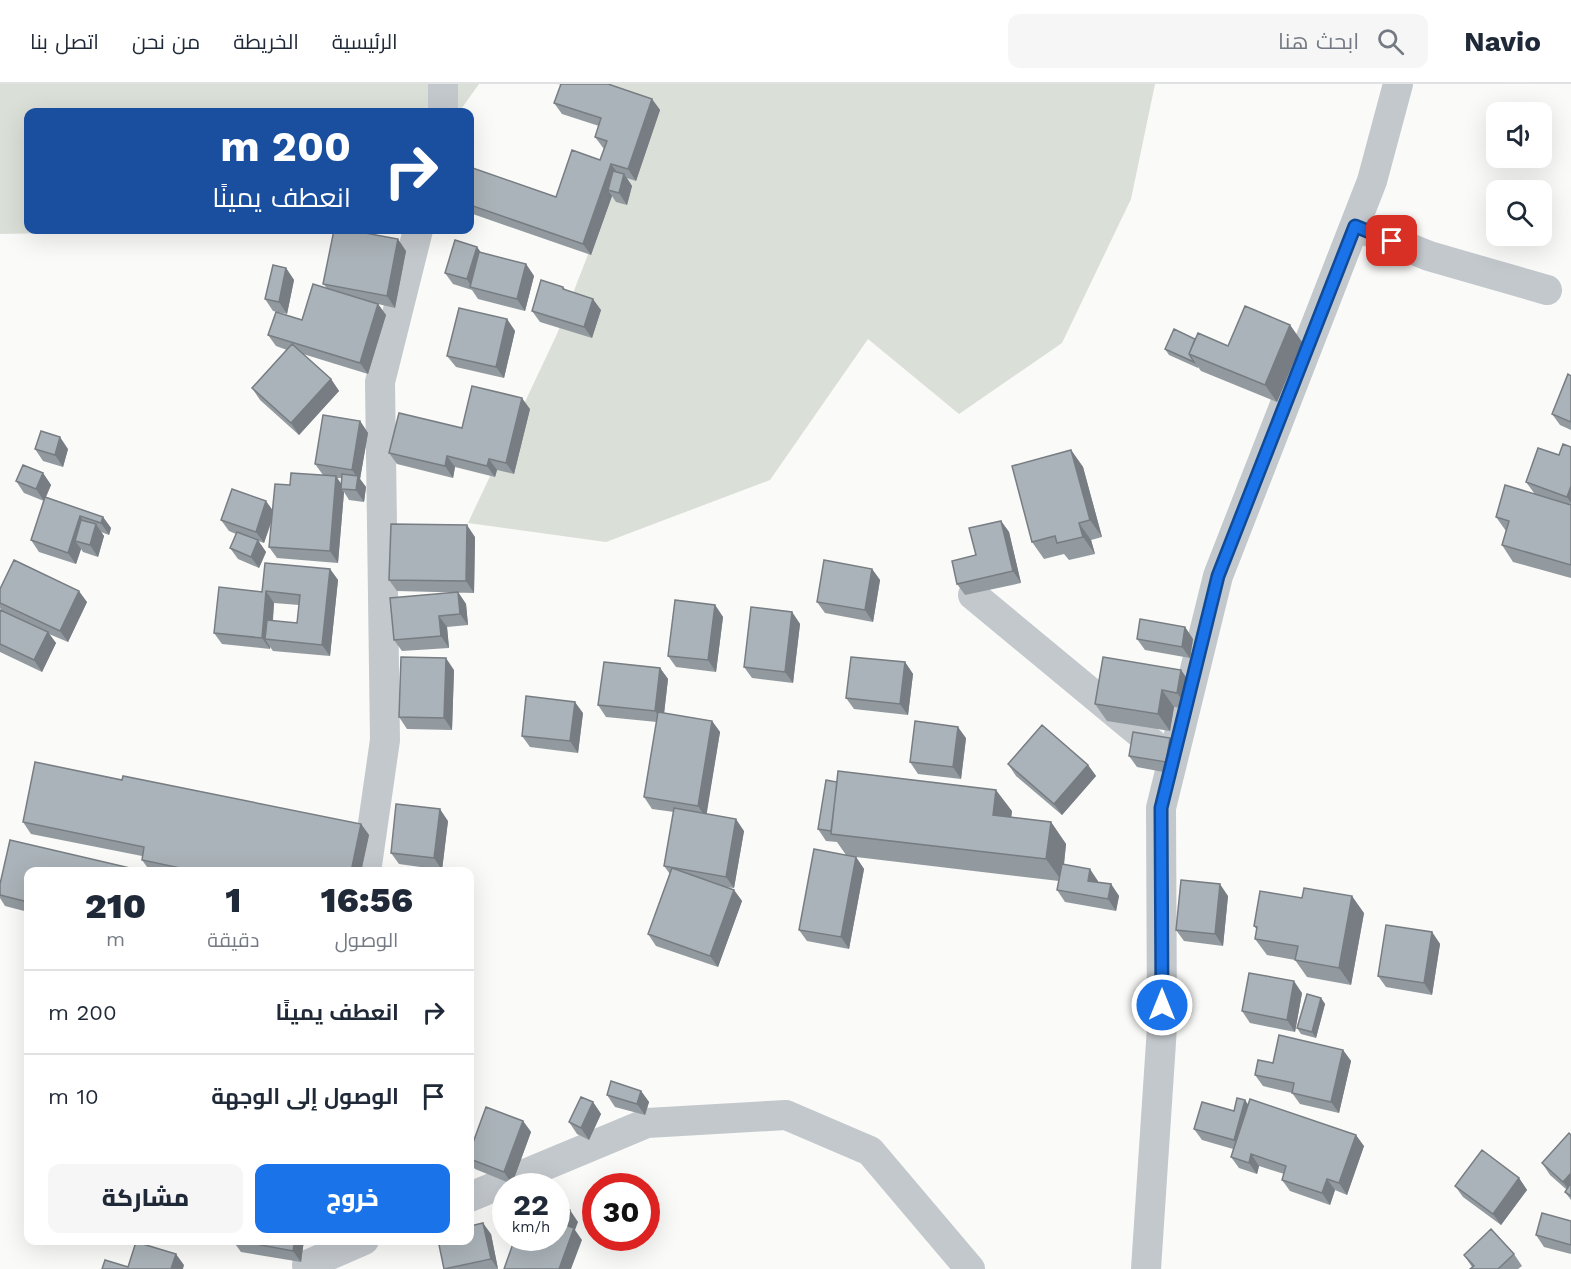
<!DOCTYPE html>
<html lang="ar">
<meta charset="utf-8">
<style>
:root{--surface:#fff;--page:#f6f6f7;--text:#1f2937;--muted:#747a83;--line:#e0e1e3;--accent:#1a73e8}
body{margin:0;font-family:"Work Sans",Cairo,sans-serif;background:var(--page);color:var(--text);direction:rtl;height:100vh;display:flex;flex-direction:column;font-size:22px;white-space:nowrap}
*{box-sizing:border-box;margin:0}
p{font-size:20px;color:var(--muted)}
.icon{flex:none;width:33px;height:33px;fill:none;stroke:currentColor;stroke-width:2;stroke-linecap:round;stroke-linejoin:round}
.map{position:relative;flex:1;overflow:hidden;direction:ltr}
.details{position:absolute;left:24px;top:783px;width:450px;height:378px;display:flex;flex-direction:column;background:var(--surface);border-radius:12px;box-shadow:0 6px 24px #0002;direction:rtl}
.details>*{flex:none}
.banner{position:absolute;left:24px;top:24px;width:450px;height:126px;border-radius:12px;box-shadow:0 6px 24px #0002;direction:rtl;background:#1a4fa0;color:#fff;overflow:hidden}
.controls{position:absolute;left:1486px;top:18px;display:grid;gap:12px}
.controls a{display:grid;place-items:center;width:66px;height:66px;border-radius:12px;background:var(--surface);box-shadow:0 6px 24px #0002;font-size:30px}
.speed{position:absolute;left:492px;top:1089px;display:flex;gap:12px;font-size:30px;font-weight:700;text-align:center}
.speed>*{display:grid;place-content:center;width:78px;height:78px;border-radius:50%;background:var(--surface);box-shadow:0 6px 24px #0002;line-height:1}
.speed small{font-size:15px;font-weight:400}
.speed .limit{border:9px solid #d22;background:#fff;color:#111}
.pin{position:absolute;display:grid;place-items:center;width:51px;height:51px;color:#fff;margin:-26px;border-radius:12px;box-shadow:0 3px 9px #0006}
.me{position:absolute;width:66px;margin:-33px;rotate:0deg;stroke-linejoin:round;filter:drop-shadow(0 0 4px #0008)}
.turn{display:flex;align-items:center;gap:21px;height:126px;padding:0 24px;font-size:27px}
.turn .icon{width:78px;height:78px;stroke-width:2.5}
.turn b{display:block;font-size:42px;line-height:51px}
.eta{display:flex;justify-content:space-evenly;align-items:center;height:102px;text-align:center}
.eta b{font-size:36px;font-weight:800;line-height:42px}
.cta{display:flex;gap:12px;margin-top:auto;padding:12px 24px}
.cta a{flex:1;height:69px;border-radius:12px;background:var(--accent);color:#fff;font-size:24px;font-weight:800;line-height:69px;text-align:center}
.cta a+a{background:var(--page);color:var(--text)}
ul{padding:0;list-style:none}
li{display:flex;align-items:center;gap:18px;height:84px;padding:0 24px;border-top:2px solid var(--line)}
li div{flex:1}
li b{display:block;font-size:22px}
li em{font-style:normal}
header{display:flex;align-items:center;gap:36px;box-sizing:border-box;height:84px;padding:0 30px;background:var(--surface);border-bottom:2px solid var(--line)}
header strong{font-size:28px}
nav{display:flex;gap:33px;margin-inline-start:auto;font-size:21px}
.search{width:420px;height:54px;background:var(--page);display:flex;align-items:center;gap:15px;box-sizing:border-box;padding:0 21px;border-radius:12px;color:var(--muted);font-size:22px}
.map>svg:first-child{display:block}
.green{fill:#dadfd7}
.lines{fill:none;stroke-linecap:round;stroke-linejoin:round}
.minor{stroke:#c3c8cc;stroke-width:30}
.wall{fill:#929a9f;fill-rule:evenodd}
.shaded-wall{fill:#777d82}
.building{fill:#aab3b9;stroke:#777d82;stroke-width:1.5}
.route-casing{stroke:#114b97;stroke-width:15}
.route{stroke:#1a73e8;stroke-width:10}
</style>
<header>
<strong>Navio</strong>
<div class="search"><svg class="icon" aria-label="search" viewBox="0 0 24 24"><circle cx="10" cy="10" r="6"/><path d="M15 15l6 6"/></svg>ابحث هنا</div>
<nav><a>الرئيسية</a><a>الخريطة</a><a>من نحن</a><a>اتصل بنا</a></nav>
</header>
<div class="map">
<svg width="1571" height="1185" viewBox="0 0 1571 1185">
<rect width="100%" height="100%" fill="#fafaf8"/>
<path class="green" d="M0 0H479L459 28H28V146H191L0 150Z
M557 0H1155L1131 115 1062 259 959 330 868 255 770 396 606 458 468 439 557 250 643 30Z"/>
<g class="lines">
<path class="minor" d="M443 28V0
M1355 142 1429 172 1547 206
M973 511 1171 675
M366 788 385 656 380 298 418 146
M470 1113 647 1039 786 1031 870 1067 970 1185
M307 1181 364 1156
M1146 1185 1162 943 1161 724 1218 492 1372 97 1398 0"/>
</g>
<path class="wall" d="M652 15 660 26 636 97 627 94 632 102 627 121 616 118 612 112 591 171 470 129V83L556 113 600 76 604 65 595 53 599 42 562 30 554 19Z
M477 163 481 169 526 180 534 192 525 227 478 215 472 206 453 200 445 189Z
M406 167 395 224 378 220 386 231 368 290 303 270 331 295 339 307 299 351 260 316 252 304 287 266 276 262 268 251 302 236 327 204 323 200Z
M286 184 294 196 287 230 273 227 265 215Z
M563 203 566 206 601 226 592 254 540 238 532 227Z
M507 235 515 247 504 294 456 283 447 272Z
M1290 241 1302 258 1277 318 1201 287 1198 283V284L1169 271 1165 265 1195 255 1228 262Z
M1571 292V346L1560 341 1552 330Z
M530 325 514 390 497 386 495 393 455 383 453 394 397 380 389 369 462 344Z
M360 337 368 349 360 395 366 403 364 418 349 416 344 408 338 479 277 474 269 463 272 437 264 459 258 457 266 468 259 484 238 475 230 464 236 450 229 447 221 436 273 425 290 401 323 391 315 380ZM337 394H342L341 400Z
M1571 363V494L1513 478 1502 461 1506 447 1496 433 1534 409 1526 398 1559 371Z
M35 365H68L63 383 43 377Z
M1071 366 1083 383 1102 453 1091 456 1095 470 1069 476 1064 470 1044 475 1032 458Z
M23 381 43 389 51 401 46 413 103 433 111 444 109 451 101 448 104 452 98 473 83 468 81 465 76 480 39 468 31 456 45 415 44 417 24 409 16 397Z
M1001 437 1009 448 1021 499 965 511 957 500 976 471Z
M475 453 474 509 397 507 389 496Z
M330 485 338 496 330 572 273 567 270 563V565L222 560 214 549 262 508ZM274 519 299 521 297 539 273 537Z
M872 485 880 496 873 538 825 529 817 518Z
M0 505 87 518 68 558 49 550 56 559 42 588 0 568V526L2 527 0 524Z
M458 508 466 520 468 541 447 543 449 564 402 567 394 556Z
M715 521 723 533 716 588 676 583 668 572Z
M792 528 800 540 793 599 752 594 744 583Z
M1185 543 1193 555 1190 574 1145 566 1137 555Z
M905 578 913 590 908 631 854 625 846 614Z
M660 584 668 595 664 629 712 637 720 648 706 730 744 747 734 804 725 803 734 806 742 817 718 883 656 862 648 850 670 790 664 782 674 728 652 725 644 713 657 638 606 633 598 621Z
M454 586 452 646 407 645 399 633Z
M1181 586 1193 603 1189 625 1174 623 1170 647 1107 637 1095 620Z
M583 629 578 669 530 663 522 652Z
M966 654 961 695 918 690 910 678Z
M1178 666 1174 690 1137 683 1129 672Z
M1008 680 1088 681 1096 692 1062 731 1016 692Z
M122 696 361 740 369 751 361 788 150 787 142 776V772L31 750 23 738Z
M1012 727 1011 733 1051 738 1066 760 1064 781 1098 797V798L1111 800 1119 812 1116 827 1065 818 1057 806 1059 797 856 773 864 785 849 865 807 857 799 846 846 771 837 758 826 757 818 745Z
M448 737 442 786 399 780 391 769Z
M28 788V828L5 822 0 814V800Z
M1228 812 1223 862 1184 857 1176 846Z
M1364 829 1351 901 1307 893 1295 876 1267 871 1255 855 1257 846 1254 842Z
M1432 848 1440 860 1432 911 1386 903 1378 892Z
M1302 909 1295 948 1250 939 1242 927Z
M1321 914 1325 920 1316 954 1301 950 1297 944Z
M1343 966 1351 977 1339 1029 1300 1020 1292 1009 1263 1002 1255 991 1273 979Z
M641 1007 649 1018 645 1031 615 1023 607 1011Z
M1245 1016 1248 1021 1364 1062 1347 1111 1335 1106 1330 1121 1290 1107 1282 1096 1284 1090 1259 1082 1257 1090 1239 1084 1231 1073 1233 1065 1202 1056 1194 1045 1234 1027Z
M593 1018 601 1030 589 1056 577 1050 569 1038Z
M523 1037 531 1048 512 1100 475 1085 470 1078V1067Z
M1571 1051V1116L1565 1108 1567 1106 1550 1091 1542 1079Z
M1519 1094 1527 1106 1501 1141 1463 1113 1455 1102Z
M1571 1137V1170L1544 1163 1536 1151Z
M491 1150 498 1185H444Z
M304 1156 301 1178 241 1168 233 1157Z
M1514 1170 1522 1182 1518 1185H1470L1472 1183 1464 1171Z"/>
<path class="shaded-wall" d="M652 15 660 26 636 97 628 85Z
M611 80 619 91 608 106 612 112 591 171 583 160Z
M624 90 632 102 627 121 619 109Z
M398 155 406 167 395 224 387 212Z
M477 163 485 174 472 204 467 195Z
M526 180 534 192 525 227 517 215Z
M286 184 294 196 287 230 279 218Z
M593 215 601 226 592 254 584 243Z
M378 220 386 231 368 290 360 279Z
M507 235 515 247 504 294 496 283Z
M1290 241 1302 258 1277 318 1265 301Z
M331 295 339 307 299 351 291 339Z
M522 314 530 325 514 390 506 379Z
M360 337 368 349 360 395 366 403 364 418 356 406 358 394 352 386Z
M60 353 68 365 63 383 55 371Z
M1071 366 1083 383 1102 453 1090 436Z
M447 372 455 383 453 394 445 382Z
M489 375 497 386 495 393 487 382Z
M43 389 51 401 44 417 36 405Z
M336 392 344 404 341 405 344 408 338 479 330 467Z
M1571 402V419L1567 413Z
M266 417 274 428 264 459 256 448Z
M80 432 88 444 75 457 81 465 76 480 68 469Z
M103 433 111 444 109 451 101 439Z
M1001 437 1009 448 1021 499 1013 487Z
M1079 439 1091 456 1095 470 1083 453Z
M96 440 104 452 98 473 90 461Z
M467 441 475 453 474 509 466 497Z
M258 456 266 468 259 484 251 473Z
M330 485 338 496 330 572 322 561Z
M872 485 880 496 873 538 865 526Z
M79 507 87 518 68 558 60 547Z
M266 507 274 519 271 556 265 555 270 563V565L262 554Z
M458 508 466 520 468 541 460 530Z
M715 521 723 533 716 588 708 576Z
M792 528 800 540 793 599 785 588Z
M439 532 447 543 449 564 441 552Z
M1185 543 1193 555 1190 574 1182 563Z
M48 548 56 559 42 588 34 576Z
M446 574 454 586 452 646 444 634Z
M905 578 913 590 908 631 900 620Z
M660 584 668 595 663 639 655 627Z
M1181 586 1193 603 1189 625 1177 609Z
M1162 606 1174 623 1170 647 1158 630Z
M575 618 583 629 578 669 570 657Z
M712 637 720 648 706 734 698 722Z
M958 643 966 654 961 695 953 683Z
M1170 654 1178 666 1174 690 1166 678Z
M1088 681 1096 692 1062 731 1054 720Z
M996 706 1012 727 1009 753 993 731Z
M440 725 448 737 442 786 434 774Z
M736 735 744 747 734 804 726 793Z
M1051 738 1066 760 1062 797 1046 775Z
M361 740 369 751 361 788H355L352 783Z
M856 773 864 785 849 865 841 853Z
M1090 785 1098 797 1096 808 1088 797Z
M1111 800 1119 812 1116 827 1108 815Z
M1220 800 1228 812 1223 862 1215 850Z
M734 806 742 817 718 883 710 872Z
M1352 812 1364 829 1351 901 1339 884Z
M1432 848 1440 860 1432 911 1424 899Z
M1294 897 1302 909 1295 948 1287 936Z
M1321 914 1325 920 1316 954 1312 948Z
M1343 966 1351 977 1339 1029 1331 1018Z
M641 1007 649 1018 645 1031 637 1020Z
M1245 1016 1253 1028 1242 1067 1234 1056Z
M593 1018 601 1030 589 1056 581 1044Z
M523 1037 531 1048 512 1100 504 1088Z
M1356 1051 1364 1062 1347 1111 1339 1099Z
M1251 1070 1259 1082 1257 1090 1249 1079Z
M1571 1089V1109L1563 1098Z
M1519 1094 1527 1106 1501 1141 1493 1130Z
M1327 1095 1335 1106 1330 1121 1322 1109Z
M570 1126 578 1138 575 1146 582 1156 571 1185H559L565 1141Z
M483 1139 491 1150 498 1185 491 1175Z
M295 1156H304L301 1178 293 1167Z
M176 1170 184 1181 183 1185H171Z"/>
<path class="building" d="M561 0H608L652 15 628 85 611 80 583 160 470 121V83L556 113 572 66 600 76 607 57 595 53 601 34 554 19Z
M613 87 624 90 619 109 608 106Z
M334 146H349L398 155 387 212 323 200Z
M455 156 477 163 467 195 445 189Z
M479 168 526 180 517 215 470 203Z
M273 181 286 184 279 218 265 215Z
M541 196 563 203V205L593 215 584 243 532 227Z
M313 200 378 220 360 279 268 251 276 228 302 236Z
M1245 222 1290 241 1265 301 1189 270 1198 249 1228 262Z
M459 224 507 235 496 283 447 272Z
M1174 245 1195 255 1189 270 1194 278 1165 265Z
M292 260 331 295 291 339 252 304Z
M1568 290 1571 292V338L1552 330Z
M472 302 522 314 506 379 489 375 487 382 447 372 445 382 389 369 399 329 462 344Z
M323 331 360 337 352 386 315 380Z
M41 347 60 353 55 371 35 365Z
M1563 360 1571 363V402L1567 413 1526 398 1538 364 1559 371Z
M1071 366 1090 436 1079 439 1083 453 1057 459 1055 452 1032 458 1012 382Z
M23 381 43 389 36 405 16 397Z
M291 389 336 392 330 467 269 463 275 400 290 401Z
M342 390 358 392 356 406 341 405Z
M1505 401 1571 421V481L1502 461 1509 437 1496 433Z
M232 405 266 417 256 448 221 436Z
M45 413 103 433 101 439 80 432 68 469 31 456Z
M81 436 96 440 90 461 75 457Z
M1001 437 1013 487 957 500 952 477 976 471 969 444Z
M391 440 467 441 466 497 389 496Z
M237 448 258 456 251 473 230 464Z
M14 476 79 507 60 547 0 519V505Z
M824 476 872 485 865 526 817 518Z
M265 479 330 485 322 561 265 555 267 536 297 539 300 511 266 507 262 554 214 549 219 503 262 508Z
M458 508 460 530 439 532 441 552 394 556 390 514Z
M675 516 715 521 708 576 668 572Z
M751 523 792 528 785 588 744 583Z
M0 526 48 548 34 576 0 560Z
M1140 535 1185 543 1182 563 1137 555Z
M401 573 446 574 444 634 399 633Z
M851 573 905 578 900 620 846 614Z
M1103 573 1181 586 1177 609 1162 606 1158 630 1095 620Z
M604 578 660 584 655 627 598 621Z
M526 612 575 618 570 657 522 652Z
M658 628 712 637 698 722 644 713Z
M915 637 958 643 953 683 910 678Z
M1042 641 1088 681 1054 720 1008 680Z
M1133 648 1170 654 1166 678 1129 672Z
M35 678 122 696 123 692 361 740 352 783H356V788H199L142 776 144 763 23 738Z
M838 687 996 706 993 731 1051 738 1046 775 831 750Z
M826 696 837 698 831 747 818 745Z
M396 720 440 725 434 774 391 769Z
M674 724 736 735 726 793 664 782Z
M10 756 147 788H28V818L0 811V800Z
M814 765 856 773 841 853 799 846Z
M1062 780 1090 785 1088 797 1111 800 1108 815 1057 806Z
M672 784 734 806 710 872 648 850Z
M1181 796 1220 800 1215 850 1176 846Z
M1304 804 1352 812 1339 884 1295 876 1298 862 1255 855 1257 843 1254 842 1260 807 1302 814Z
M1386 841 1432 848 1424 899 1378 892Z
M1249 889 1294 897 1287 936 1242 927Z
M1307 910 1321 914 1312 948 1297 944Z
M1279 951 1343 966 1331 1018 1292 1009 1294 999 1255 991 1258 976 1273 979Z
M611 997 641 1007 637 1020 607 1011Z
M581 1013 593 1018 581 1044 569 1038Z
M1237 1014 1245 1016 1234 1056 1194 1045 1202 1018 1234 1027Z
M1250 1015 1356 1051 1339 1099 1327 1095 1322 1109 1282 1096 1286 1082 1251 1070 1249 1079 1231 1073Z
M486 1023 523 1037 504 1088 470 1075V1067Z
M1569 1049 1571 1051V1089L1563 1098 1542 1079Z
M1482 1066 1519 1094 1493 1130 1455 1102Z
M1571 1099V1112L1565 1108Z
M556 1122 570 1126 565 1141 574 1144 559 1185H504L515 1154H556Z
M1542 1129 1571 1137V1161L1536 1151Z
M483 1139 491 1175 444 1185 438 1156H470V1142Z
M1491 1145 1514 1170 1498 1185H1470L1474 1182 1464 1171Z
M233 1156H295L293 1167Z
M136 1158 176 1170 171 1185H102L105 1176 128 1183Z"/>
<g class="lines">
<g class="route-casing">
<path id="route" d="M1162 921 1161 724 1218 492 1355 142 1392 157"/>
</g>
<use href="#route" class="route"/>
</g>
</svg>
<div class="controls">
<a><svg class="icon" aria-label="sound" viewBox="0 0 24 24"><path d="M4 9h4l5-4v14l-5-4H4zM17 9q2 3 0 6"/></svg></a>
<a><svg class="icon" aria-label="search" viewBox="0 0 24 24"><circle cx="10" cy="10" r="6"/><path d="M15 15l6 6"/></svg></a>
</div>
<div class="speed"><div>22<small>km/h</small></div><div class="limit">30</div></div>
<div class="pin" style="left:1392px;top:157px;background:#d93025"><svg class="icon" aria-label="arrive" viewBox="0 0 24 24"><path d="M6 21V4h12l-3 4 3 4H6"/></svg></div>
<svg class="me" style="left:1162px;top:921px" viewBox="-20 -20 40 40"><circle r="17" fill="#1a73e8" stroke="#fff" stroke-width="3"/><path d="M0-11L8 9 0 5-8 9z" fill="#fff"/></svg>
<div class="banner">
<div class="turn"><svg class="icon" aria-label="right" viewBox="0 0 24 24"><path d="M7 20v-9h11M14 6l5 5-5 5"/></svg><div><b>200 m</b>انعطف يمينًا</div></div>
</div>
<section class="details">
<div class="eta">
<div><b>16:56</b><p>الوصول</p></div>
<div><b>1</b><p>دقيقة</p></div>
<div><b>210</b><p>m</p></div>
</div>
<ul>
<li><svg class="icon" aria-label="right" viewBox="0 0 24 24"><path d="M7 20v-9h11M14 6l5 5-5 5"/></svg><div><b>انعطف يمينًا</b></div><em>200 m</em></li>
<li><svg class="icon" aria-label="arrive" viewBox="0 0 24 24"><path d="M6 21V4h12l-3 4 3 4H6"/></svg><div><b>الوصول إلى الوجهة</b></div><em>10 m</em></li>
</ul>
<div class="cta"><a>خروج</a><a>مشاركة</a></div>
</section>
</div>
